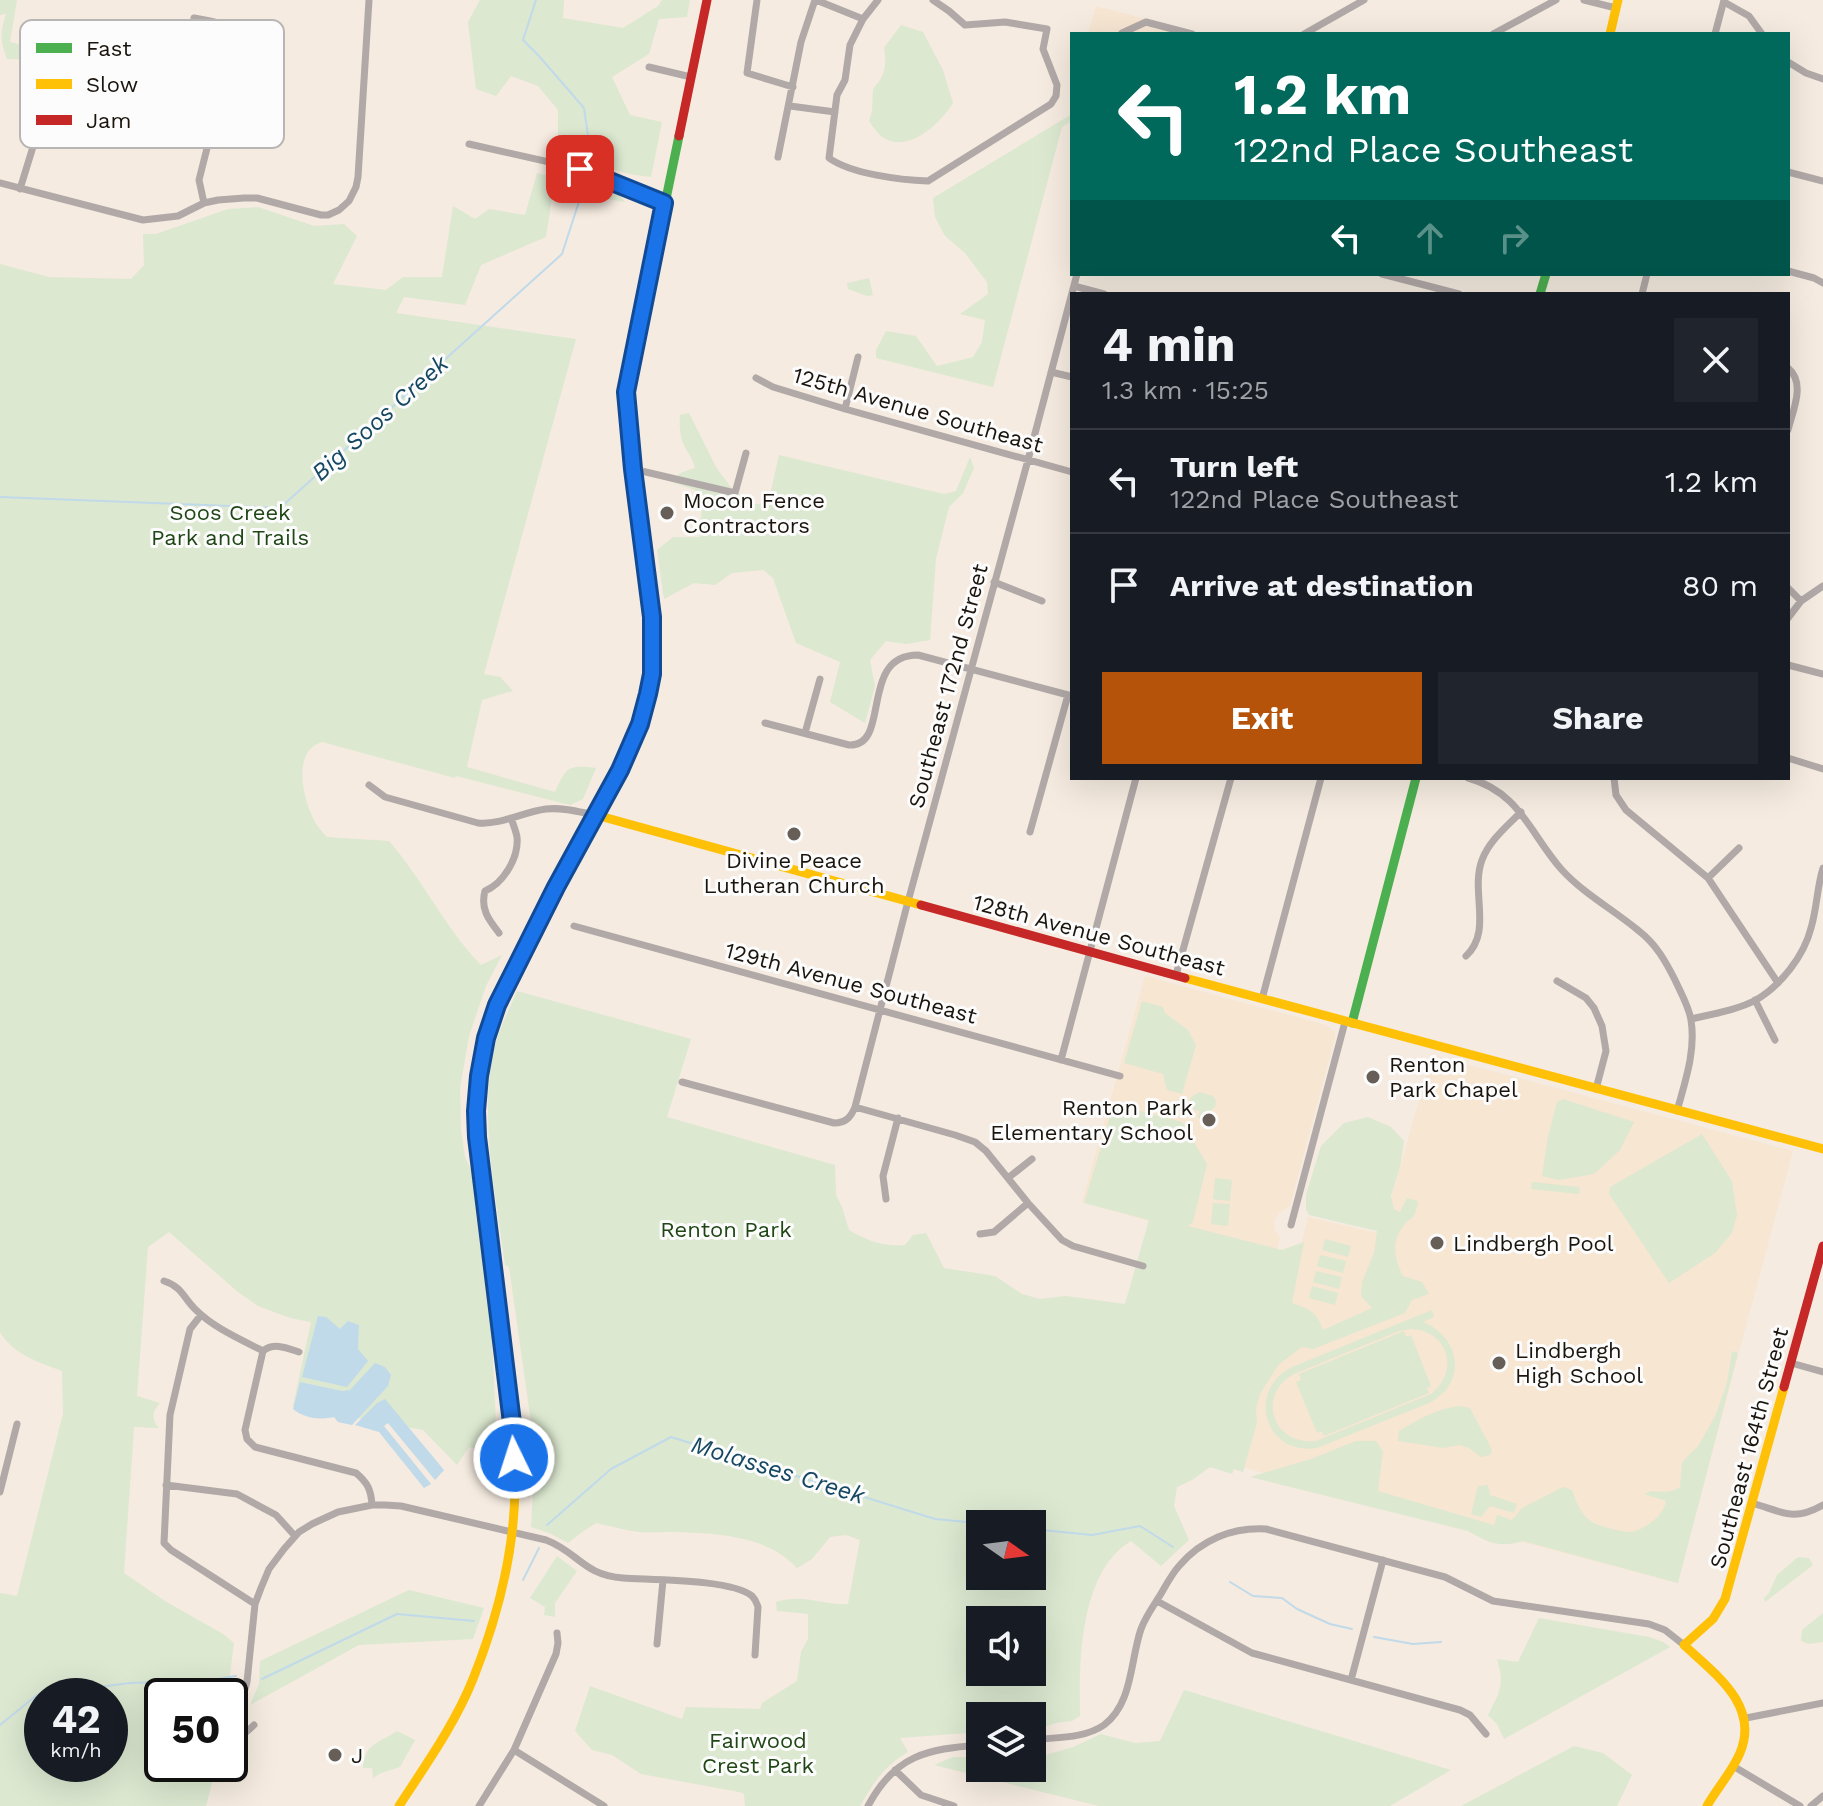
<!DOCTYPE html>
<meta charset="utf-8">
<style>
:root{--surface:#171b24;--page:#20242c;--text:#f1f3f6;--muted:#9ea1a6;--line:#363941;--accent:#b45309}
body{margin:0;font-family:"Work Sans",sans-serif;background:var(--page);color:var(--text);height:100vh;display:flex;flex-direction:column;font-size:30px;white-space:nowrap}
*{box-sizing:border-box;margin:0}
p{font-size:26px;color:var(--muted)}
.icon{flex:none;width:44px;height:44px;fill:none;stroke:currentColor;stroke-width:2;stroke-linecap:round;stroke-linejoin:round}
.map{position:relative;flex:1;overflow:hidden}
.drawer{position:absolute;left:1070px;top:292px;width:720px;height:488px;display:flex;flex-direction:column;background:var(--surface);border-radius:0px;box-shadow:0 8px 32px #0002}
.drawer>*{flex:none}
.hud{position:absolute;left:1070px;top:32px;width:720px;height:244px;border-radius:0px;box-shadow:0 8px 32px #0002;background:#00695c;color:#fff;overflow:hidden}
.needle{width:52px;rotate:104deg}
.controls{position:absolute;left:966px;top:1510px;display:grid;gap:16px}
.controls a{display:grid;place-items:center;width:80px;height:80px;border-radius:0px;background:var(--surface);box-shadow:0 8px 32px #0002;font-size:40px}
.speed{position:absolute;left:24px;top:1678px;display:flex;gap:16px;font-size:40px;font-weight:700;text-align:center}
.speed>*{display:grid;place-content:center;width:104px;height:104px;border-radius:50%;background:var(--surface);box-shadow:0 8px 32px #0002;line-height:1}
.speed small{font-size:20px;font-weight:400}
.speed .limit{border:4px solid #111;border-radius:12px;background:#fff;color:#111}
.pin{position:absolute;display:grid;place-items:center;width:68px;height:68px;color:#fff;margin:-34px;border-radius:16px;box-shadow:0 4px 12px #0006}
.me{position:absolute;width:88px;margin:-44px;rotate:356deg;stroke-linejoin:round;filter:drop-shadow(0 0 6px #0008)}
.turn{display:flex;align-items:center;gap:28px;height:168px;padding:0 32px;font-size:36px}
.turn .icon{width:104px;height:104px;stroke-width:2.5}
.turn b{display:block;font-size:56px;line-height:68px}
.lanes{display:flex;align-items:center;height:76px;padding:0 32px;background:#0003;justify-content:center;gap:40px;direction:ltr}
.lanes .off{opacity:.35}
.round{display:grid;place-items:center;flex:none;width:84px;height:84px;border-radius:0px;background:var(--page)}
.headline{display:flex;align-items:center;justify-content:space-between;height:136px;padding:0 32px}
h1{font-size:48px;font-weight:700;line-height:60px}
.button{display:flex;gap:16px;margin-top:auto;padding:16px 32px}
.button a{flex:1;height:92px;border-radius:0px;background:var(--accent);color:#fff;font-size:32px;font-weight:700;line-height:92px;text-align:center}
.button a+a{background:var(--page);color:var(--text)}
ul{padding:0;list-style:none}
li{display:flex;align-items:center;gap:24px;height:104px;padding:0 32px;border-top:2px solid var(--line)}
li div{flex:1}
li b{display:block;font-size:30px}
li em{font-style:normal}
.map>svg:first-child{display:block}
.built{fill:#f7e6d2}
.green{fill:#dce8d0;fill-rule:evenodd}
.water{fill:#c0daea}
.lines{fill:none;stroke-linecap:round;stroke-linejoin:round}
.stream{stroke:#c0daea;stroke-width:2}
.street{stroke:#b1a9a7;stroke-width:7}
.fast{stroke:#4caf50;stroke-width:9}
.slow{stroke:#ffc107;stroke-width:9}
.jam{stroke:#c62828;stroke-width:9}
.route-casing{stroke:#114b97;stroke-width:20}
.route{stroke:#1a73e8;stroke-width:14}
.poi-dot{fill:#675f57;stroke:#fcfcfc;stroke-width:3}
.labels{text-anchor:middle;dominant-baseline:central;stroke-width:6;stroke-linejoin:round;paint-order:stroke}
.street-label{font-size:22px;fill:#1a140d;stroke:#fcfcfc}
.poi-label{font-size:22px;fill:#1a140d;stroke:#fcfcfc;text-anchor:start}
.park-label{font-size:22px;fill:#1f4615;stroke:#fcfcfc}
.water-label{font-size:24px;font-style:italic;fill:#154763;stroke:#fcfcfc}
.key{fill:#fcfcfc;stroke:#b8b6b4;stroke-width:2}
.key-label{font-size:22px;fill:#1a140d}
</style>
<div class="map">
<svg width="1823" height="1806" viewBox="0 0 1823 1806">
<rect width="100%" height="100%" fill="#f5ebe0"/>
<path class="built" d="M1096 6 1203 34H1088Z
M1145 976 1326 1025 1335 1032V1037L1290 1206 1279 1213 1274 1221 1275 1230 1280 1237 1276 1257 1082 1202Z
M1432 1055 1793 1151 1677 1583 1234 1465 1299 1254 1308 1217 1381 1234Z"/>
<path class="green" d="M0 0H17L10 42 50 52 51 60 7 59C0 41 0 33 6 14L0 15Z
M480 0H564L563 18 623 28 658 6 662 0H690L687 17 659 19 649 54 612 77 630 115 662 122 651 177 629 174 558 152V110L538 86 511 76 496 96 476 89 468 22Z
M901 25 923 32 943 70 953 103C940 124 906 156 881 136 876 132 872 125 869 121L872 111 873 89C885 76 887 66 884 48Z
M1072 114V121L1062 127 993 387 876 358V350L886 331 916 336 937 366 973 357 982 342 985 320 960 314 988 294 987 282 977 269 965 253 945 236 935 217 933 198Z
M537 173 619 193 625 202 553 191 546 237 481 265 465 305 404 297 396 313 576 339 484 674 500 677 513 691 482 700 467 767 555 792C567 766 568 765 596 768L583 799 570 805 456 776 455 778 322 742C291 751 303 800 315 822 318 827 323 833 327 837L389 841C423 880 445 928 481 965L502 955 486 986 469 1036 460 1088 461 1130 465 1157 485 1200 497 1444 492 1443 493 1453 469 1447 457 1465 423 1430 293 1406 311 1322 290 1318 258 1306 238 1292 169 1232 148 1247 137 1396 160 1403C152 1411 151 1419 159 1428L134 1427 124 1573 165 1601 223 1634 234 1643 227 1696H162V1764H217L206 1806H0V1593L17 1596 63 1414 62 1371C38 1362 14 1355 0 1332V264L49 277 131 279 144 265 143 234H156L228 209 258 207 314 226 344 224 357 236 333 284 386 290 403 277H442L453 206 475 219 489 209 525 215ZM42 1696H110V1764H42Z
M869 278 873 295 867 296 848 289 847 283Z
M689 413 716 467 732 489 753 504H768L779 455 944 494 956 491 970 457 974 468 963 493 949 507 936 559 930 640 906 644 886 641 870 660 875 686 865 723 830 702 840 662 796 643 773 578 763 570 732 573 715 585 694 583 664 599 657 550 673 537H700L702 503 695 490 672 482 680 473 695 468C693 460 690 456 686 449 680 439 679 426 680 415Z
M517 991 691 1039 667 1117 835 1165 836 1195 842 1207 849 1230C868 1241 883 1247 905 1245L913 1235 926 1233 944 1268 995 1276 1022 1294 1040 1299 1066 1296 1125 1304 1149 1220 1084 1203 1114 1104 1182 1122 1207 1164 1193 1222 1188 1226 1282 1250 1304 1242 1292 1303C1310 1309 1317 1312 1323 1330L1372 1308 1361 1296 1362 1282 1374 1253 1377 1231 1309 1215 1306 1209V1195L1321 1146 1344 1123 1368 1117 1391 1127 1404 1141 1400 1167 1391 1196 1394 1209 1400 1212 1407 1198 1418 1201C1415 1222 1412 1214 1402 1228 1391 1243 1395 1261 1403 1276L1422 1282 1429 1294 1412 1300 1405 1313 1313 1349 1302 1347 1278 1365 1260 1394 1256 1409 1257 1423 1243 1472 1234 1469 1232 1474 1210 1467 1192 1480 1177 1487 1174 1506 1189 1540 1161 1566 1131 1541C1079 1572 1079 1663 1080 1716L1072 1721 1056 1723 1032 1731V1716H980V1732L900 1738 908 1752C882 1768 875 1781 860 1806H745L744 1794 739 1792 641 1774 612 1755 592 1750 575 1731 590 1686 682 1719 686 1707 760 1709 762 1703 797 1681 801 1652 808 1639V1614L777 1611 776 1602C804 1593 820 1605 848 1604L860 1540 846 1535 830 1537 812 1559 797 1568C766 1534 712 1533 670 1532 660 1532 649 1533 639 1532 625 1530 610 1526 596 1523L582 1532 568 1543 549 1533 531 1527 535 1450 509 1267 505 1265C496 1197 479 1118 494 1049 499 1029 509 1010 517 991ZM980 1524H1032V1576H980ZM980 1620H1032V1672H980Z
M1142 1001 1163 1007 1165 1013 1188 1030 1196 1045 1182 1094 1167 1090 1163 1074 1124 1063Z
M1200 1092 1213 1096 1216 1101 1215 1107 1211 1110 1216 1118 1215 1121 1208 1126 1203 1125 1198 1117 1200 1111 1194 1110 1189 1102 1191 1097Z
M1563 1099 1634 1122 1620 1150 1594 1174 1559 1180 1542 1176 1548 1136 1557 1102Z
M1702 1134 1732 1181 1737 1215 1732 1233 1715 1253 1669 1283 1609 1194 1610 1187Z
M1215 1178 1232 1180 1230 1201 1213 1199Z
M1532 1182 1580 1187 1579 1194 1531 1189Z
M1213 1203 1230 1204 1228 1226 1211 1224Z
M1325 1239 1351 1246 1348 1257 1322 1250Z
M1320 1255 1346 1261 1343 1273 1317 1266Z
M1316 1271 1342 1277 1339 1289 1313 1282Z
M1312 1286 1338 1293 1335 1305 1309 1298Z
M1432 1310 1434 1317 1423 1322C1462 1338 1467 1384 1429 1403L1317 1448C1265 1456 1245 1391 1292 1367ZM1411 1329C1449 1331 1460 1371 1431 1394L1316 1441C1272 1446 1256 1394 1294 1374L1399 1331Z
M1404 1331 1406 1337 1411 1335 1431 1386 1427 1388 1429 1393 1324 1436 1322 1431 1317 1433 1296 1382 1301 1380 1299 1374Z
M1732 1351 1738 1353 1678 1583 1523 1541C1499 1548 1489 1543 1468 1531L1250 1477 1311 1459 1356 1441H1376L1383 1451 1378 1491 1494 1525 1497 1515 1512 1520 1522 1508 1563 1487 1572 1490C1576 1502 1581 1515 1592 1522 1598 1526 1623 1532 1630 1532 1643 1531 1665 1515 1666 1501L1644 1494C1656 1487 1664 1497 1680 1487L1682 1462 1699 1445 1716 1414 1727 1383Z
M1459 1406 1470 1408 1492 1450 1490 1455 1481 1457 1469 1448 1459 1445 1444 1448 1398 1441 1399 1431C1419 1419 1436 1409 1459 1406Z
M1488 1485 1490 1495 1517 1504 1514 1513 1490 1506 1481 1517 1471 1514 1478 1486Z
M557 1556 577 1571 555 1603V1617L544 1615 545 1607 530 1598Z
M1798 1557 1809 1558 1813 1565 1765 1602 1764 1598 1769 1593 1777 1575Z
M409 1590 484 1608 473 1639 359 1645 250 1705 259 1684 260 1661Z
M1823 1613V1642L1809 1644 1801 1641 1802 1630Z
M1539 1618 1649 1637 1663 1642 1670 1647 1504 1739 1497 1724 1488 1715C1500 1692 1505 1684 1497 1659L1518 1662Z
M1184 1690 1451 1770 1390 1806H1099L934 1765 953 1757H980V1768H1032V1756H1042L1073 1747 1101 1734 1135 1743 1160 1741Z
M397 1731 415 1740 400 1767 381 1773 373 1778 372 1768H363C364 1743 380 1743 397 1731Z
M1574 1746 1603 1753 1632 1775 1617 1806H1461Z"/>
<path class="water" d="M318 1316 326 1317 340 1329 348 1321 359 1325 358 1349 368 1361 347 1387 302 1377Z
M375 1363 385 1367 391 1375 388 1386 352 1425 338 1422 334 1417C319 1420 306 1419 293 1409L300 1382 342 1391 350 1390Z
M385 1399 444 1470 435 1480 388 1423 384 1426 431 1484 424 1488 379 1432 355 1425 377 1403Z"/>
<g class="lines">
<path class="stream" d="M536 0 523 40 539 56 584 108 592 163
M0 497 280 508 562 254 585 183
M547 1525 611 1469 671 1437 935 1519 987 1524
M1032 1529 1092 1535 1140 1526 1173 1547
M523 1580 539 1548
M1230 1582 1253 1596 1282 1598 1297 1609 1330 1624 1352 1629
M1374 1637 1413 1644 1441 1642
M262 1679 397 1614 474 1621
M0 1725 37 1695 130 1683 211 1680 236 1676"/>
<path class="street" d="M757 0 747 73 793 87
M816 0 863 19 878 0
M1584 0 1616 8
M1724 2 1749 16 1762 34
M194 18C214 22 227 20 234 41L199 180 204 203
M863 19 850 45 845 80 837 95 829 158C851 174 901 180 928 181L1051 104 1056 96 1057 85 1043 49 1047 29 1005 22 965 25 949 11 933 0
M1122 33 1146 22 1192 34
M1304 34 1364 0
M1493 34 1556 0
M1715 34 1724 0
M1788 62 1806 73 1823 79
M649 67 691 77
M224 84 256 92
M790 106 835 112
M171 125 211 134
M469 144 580 169 664 203
M778 157 801 42 815 0
M1788 172 1823 181
M0 183 143 220 178 216 204 203 218 200 244 198H257L321 215H328L339 210 349 201 356 187 358 177 369 0
M20 189 64 46
M1788 271 1814 278 1823 283
M1382 274 1459 294
M1074 286 1104 294
M1642 294 1647 274
M1788 368C1806 383 1793 410 1788 430
M1051 372 1072 377
M756 378 773 387 845 409 1072 472
M845 409 858 357
M633 469 735 493 746 453
M994 582 1042 601
M1788 588 1801 601
M1788 618 1801 601 1823 586
M1788 665 1823 674
M765 723 849 745C892 747 858 655 918 655L1072 696
M805 733 820 679
M1788 758 1823 769
M1468 778C1520 792 1530 834 1562 870 1584 894 1614 910 1639 931 1656 944 1666 962 1675 980 1681 993 1689 1007 1691 1020 1696 1051 1685 1082 1677 1111
M1614 778 1616 795 1626 810 1708 878 1778 983
M369 785 385 797 478 823C501 825 523 812 546 809 563 807 580 812 596 815
M1030 832 1068 695
M1708 878 1739 848
M574 926 1120 1076
M499 933C489 920 480 909 485 891 504 883 519 857 517 837 516 831 513 824 511 818
M1466 956C1493 931 1470 892 1482 860 1489 841 1507 826 1521 812
M1176 975 1231 778
M1557 981 1586 998 1594 1008 1602 1026 1606 1051 1596 1089
M1262 999 1321 778
M1755 1000 1775 1040
M1691 1019C1712 1014 1737 1010 1756 1000 1781 985 1804 956 1811 928 1817 908 1817 887 1823 868
M1061 1060 1136 778
M682 1082 834 1123C846 1123 851 1117 855 1107L955 1135 975 1142 986 1151 1028 1203 1062 1240 1073 1246 1143 1266
M855 1107 906 909 1028 460 1077 274
M1008 1178 1032 1159
M886 1199 883 1176 898 1118
M1291 1225 1345 1022
M980 1234 994 1232 1028 1203
M164 1281C183 1287 183 1298 196 1310 214 1328 240 1339 263 1351
M201 1315 190 1329 170 1415 164 1543 171 1550 255 1604
M263 1351 245 1430 247 1439 255 1447 356 1473C368 1483 371 1490 372 1505
M263 1351C274 1342 287 1348 299 1352
M1791 1363 1823 1372
M166 1485 237 1494 276 1515 295 1536
M0 1492 17 1424
M1752 1503C1783 1512 1793 1522 1823 1505
M1157 1601 1252 1653 1460 1710 1470 1715 1486 1734
M657 1644 663 1580
M1351 1680 1383 1560
M1746 1718 1823 1703
M254 1725 243 1735 233 1731 247 1682 255 1604 261 1588 269 1569 284 1549 299 1532 312 1524 338 1512 372 1505H385L401 1506 546 1540C578 1552 583 1575 623 1578 651 1580 732 1579 752 1596 756 1600 756 1601 758 1607L755 1655
M1032 1740C1055 1737 1084 1739 1104 1725 1133 1703 1130 1661 1141 1629 1145 1618 1152 1608 1159 1597 1165 1587 1171 1575 1179 1566 1201 1540 1232 1527 1266 1529L1445 1577 1493 1601 1649 1624 1665 1630 1684 1645
M514 1750 604 1806
M1733 1766 1800 1806
M895 1770 921 1795 954 1806
M479 1806 514 1750 556 1654 558 1643 557 1633
M868 1806C895 1755 927 1749 980 1745
M1811 1806 1823 1796"/>
<path class="fast" d="M1540 294 1546 274
M617 775 640 724 652 674V617L633 469 626 392 679 136
M1352 1023 1416 778"/>
<path class="slow" d="M1610 34 1618 0
M596 815 921 905
M1185 978 1823 1149
M399 1806C425 1766 455 1724 473 1679 497 1619 514 1554 515 1489 516 1412 501 1335 492 1258
M1707 1806C1717 1788 1732 1772 1740 1753 1760 1705 1715 1674 1684 1645L1713 1619 1725 1599 1784 1387"/>
<path class="jam" d="M679 136 707 0
M921 905 1185 978
M492 1258 477 1137 476 1111 479 1076 486 1038 497 1005 556 887 617 775
M1784 1387 1823 1246"/>
</g>
<g class="lines">
<g class="route-casing">
<path id="route" d="M514 1458 513 1431 477 1137 476 1111 479 1076 486 1038 497 1005 556 887 620 770 640 724 648 694 652 674V617L633 469 626 392 664 203 580 169"/>
</g>
<use href="#route" class="route"/>
</g>
<g class="poi-dot">
<circle cx="667" cy="513" r="8"/>
<circle cx="794" cy="834" r="8"/>
<circle cx="1373" cy="1077" r="8"/>
<circle cx="1209" cy="1120" r="8"/>
<circle cx="1437" cy="1243" r="8"/>
<circle cx="1499" cy="1363" r="8"/>
<circle cx="335" cy="1755" r="8"/>
</g>
<g class="labels">
<g class="street-label">
<text transform="translate(918 410) rotate(16)">125th Avenue Southeast</text>
<text transform="translate(948 686) rotate(-75)">Southeast 172nd Street</text>
<text transform="translate(1099 935) rotate(15)">128th Avenue Southeast</text>
<text transform="translate(851 983) rotate(15)">129th Avenue Southeast</text>
<text transform="translate(1749 1448) rotate(-75)">Southeast 164th Street</text>
</g>
<g class="poi-label">
<text x="683" y="500">Mocon Fence<tspan x="683" dy="25">Contractors</tspan></text>
<text x="794" y="860" text-anchor="middle">Divine Peace<tspan x="794" dy="25">Lutheran Church</tspan></text>
<text x="1389" y="1064">Renton<tspan x="1389" dy="25">Park Chapel</tspan></text>
<text x="1193" y="1107" text-anchor="end">Renton Park<tspan x="1193" dy="25">Elementary School</tspan></text>
<text x="1453" y="1243">Lindbergh Pool</text>
<text x="1515" y="1350">Lindbergh<tspan x="1515" dy="25">High School</tspan></text>
<text x="351" y="1755">J</text>
</g>
<g class="park-label">
<text x="230" y="512">Soos Creek<tspan x="230" dy="25">Park and Trails</tspan></text>
<text x="726" y="1229">Renton Park</text>
<text x="758" y="1740">Fairwood<tspan x="758" dy="25">Crest Park</tspan></text>
</g>
<g class="water-label">
<text transform="translate(380 418) rotate(-42)">Big Soos Creek</text>
<text transform="translate(778 1470) rotate(17)">Molasses Creek</text>
</g>
</g>
<rect x="20" y="20" width="264" height="128" rx="12" class="key"/>
<rect x="36" y="43" width="36" height="10" fill="#4caf50"/>
<rect x="36" y="79" width="36" height="10" fill="#ffc107"/>
<rect x="36" y="115" width="36" height="10" fill="#c62828"/>
<g class="key-label">
<text x="86" y="56">Fast</text>
<text x="86" y="92">Slow</text>
<text x="86" y="128">Jam</text>
</g>
</svg>
<div class="controls">
<a><svg class="needle" viewBox="-14 -14 28 28"><path d="M0-13l5 13h-10z" fill="#e53935"/><path d="M0 13l5-13h-10z" fill="#9ea1a6"/></svg></a>
<a><svg class="icon" aria-label="sound" viewBox="0 0 24 24"><path d="M4 9h4l5-4v14l-5-4H4zM17 9q2 3 0 6"/></svg></a>
<a><svg class="icon" aria-label="layers" viewBox="0 0 24 24"><path d="M12 4l9 5-9 5-9-5zM3 14l9 5 9-5"/></svg></a>
</div>
<div class="speed"><div>42<small>km/h</small></div><div class="limit">50</div></div>
<div class="pin" style="left:580px;top:169px;background:#d93025"><svg class="icon" aria-label="arrive" viewBox="0 0 24 24"><path d="M6 21V4h12l-3 4 3 4H6"/></svg></div>
<svg class="me" style="left:514px;top:1458px" viewBox="-20 -20 40 40"><circle r="17" fill="#1a73e8" stroke="#fff" stroke-width="3"/><path d="M0-11L8 9 0 5-8 9z" fill="#fff"/></svg>
<div class="hud">
<div class="turn"><svg class="icon" aria-label="left" viewBox="0 0 24 24"><path d="M17 20v-9H6M10 6l-5 5 5 5"/></svg><div><b>1.2 km</b>122nd Place Southeast</div></div>
<div class="lanes"><svg class="icon" aria-label="left" viewBox="0 0 24 24"><path d="M17 20v-9H6M10 6l-5 5 5 5"/></svg><svg class="icon off" aria-label="ahead" viewBox="0 0 24 24"><path d="M12 20V5M6 11l6-6 6 6"/></svg><svg class="icon off" aria-label="right" viewBox="0 0 24 24"><path d="M7 20v-9h11M14 6l5 5-5 5"/></svg></div>
</div>
<section class="drawer">
<div class="headline"><div><h1>4 min</h1><p>1.3 km · 15:25</p></div><a class="round"><svg class="icon" aria-label="close" viewBox="0 0 24 24"><path d="M6 6l12 12M18 6L6 18"/></svg></a></div>
<ul>
<li><svg class="icon" aria-label="left" viewBox="0 0 24 24"><path d="M17 20v-9H6M10 6l-5 5 5 5"/></svg><div><b>Turn left</b><p>122nd Place Southeast</p></div><em>1.2 km</em></li>
<li><svg class="icon" aria-label="arrive" viewBox="0 0 24 24"><path d="M6 21V4h12l-3 4 3 4H6"/></svg><div><b>Arrive at destination</b></div><em>80 m</em></li>
</ul>
<div class="button"><a>Exit</a><a>Share</a></div>
</section>
</div>
